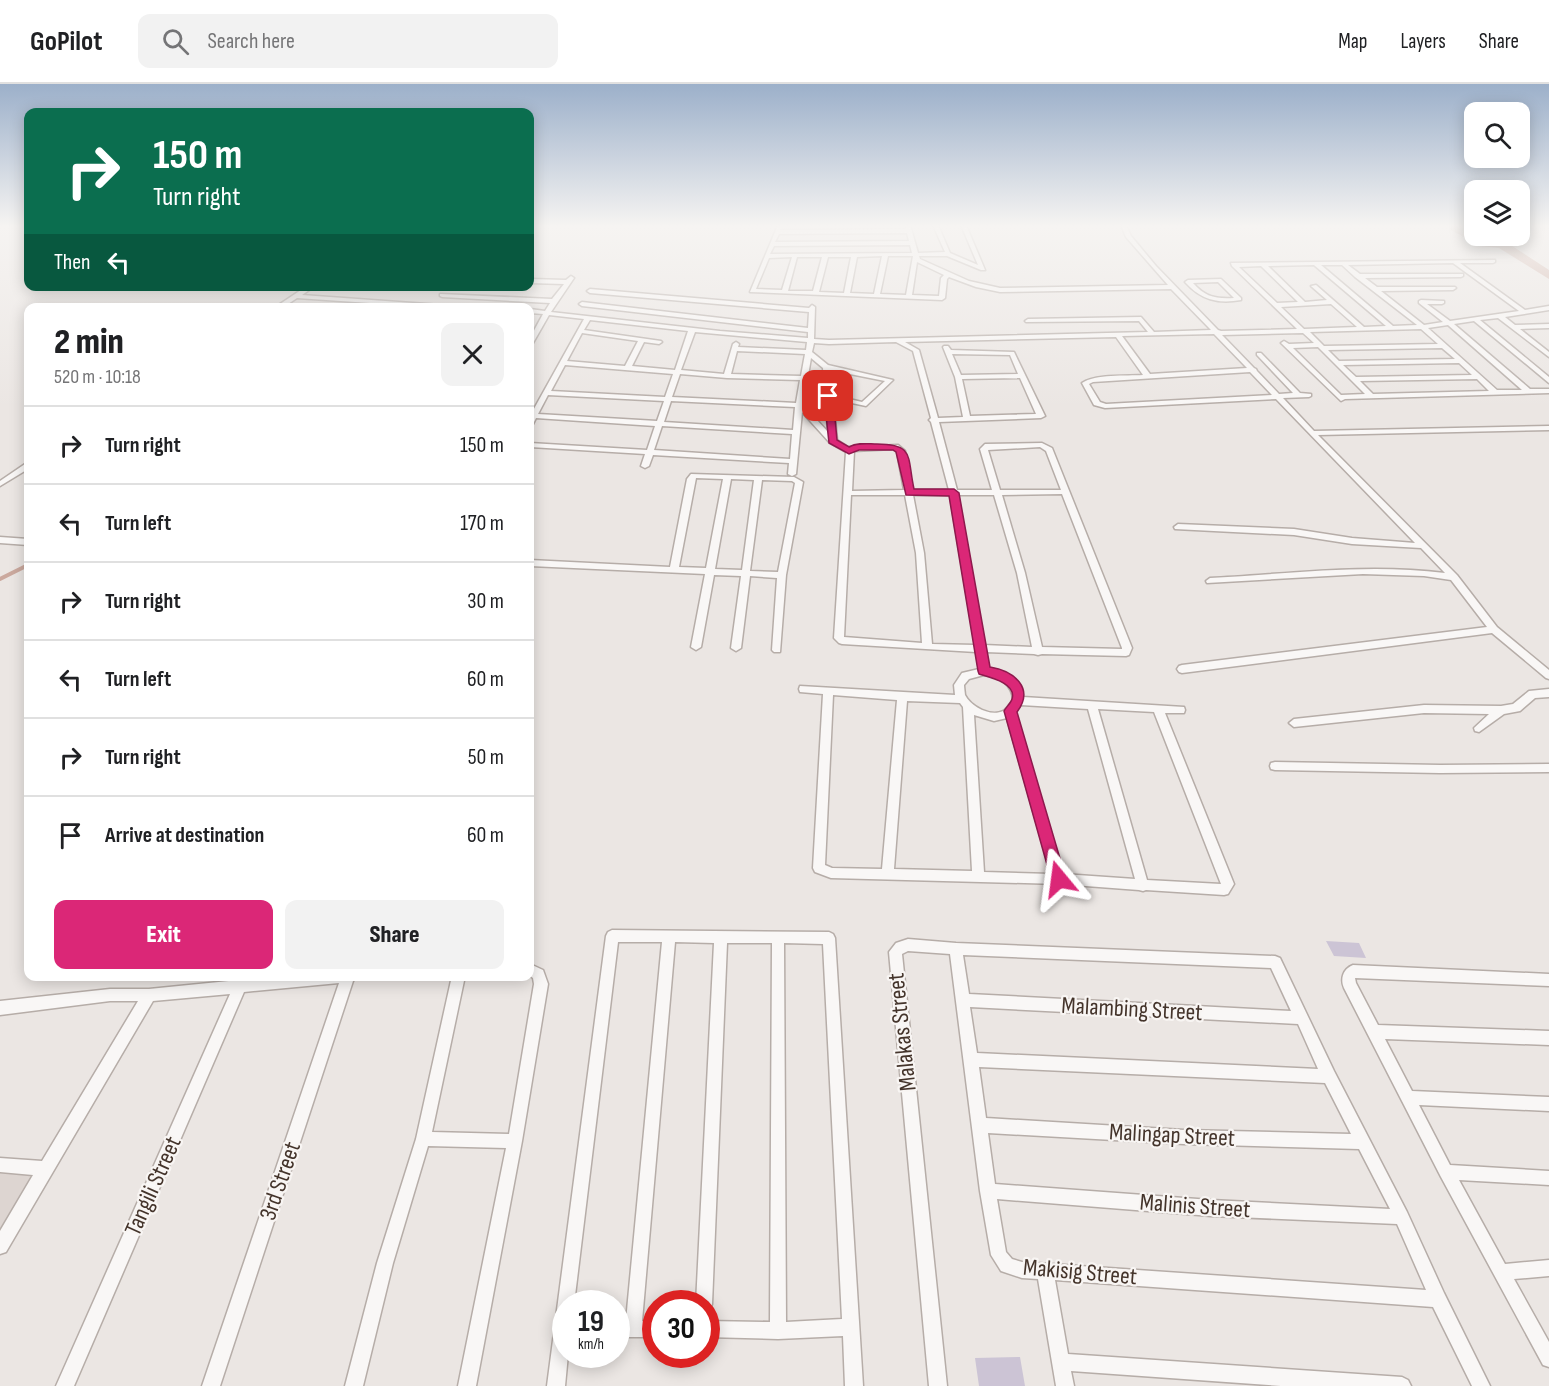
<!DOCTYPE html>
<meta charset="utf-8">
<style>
:root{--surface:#fff;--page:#f2f2f2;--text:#202124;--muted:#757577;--line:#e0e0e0;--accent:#db2777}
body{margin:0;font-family:"Sofia Sans Condensed",sans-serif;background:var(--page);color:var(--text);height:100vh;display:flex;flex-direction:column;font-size:22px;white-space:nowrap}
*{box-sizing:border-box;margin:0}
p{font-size:20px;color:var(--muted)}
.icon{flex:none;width:33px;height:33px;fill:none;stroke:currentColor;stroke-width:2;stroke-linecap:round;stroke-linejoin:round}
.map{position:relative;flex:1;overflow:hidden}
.drawer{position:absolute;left:24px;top:219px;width:510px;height:678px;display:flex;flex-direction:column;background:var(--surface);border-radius:12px;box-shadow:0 3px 15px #0003}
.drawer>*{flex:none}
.top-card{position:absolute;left:24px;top:24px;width:510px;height:183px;border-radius:12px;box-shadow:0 3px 15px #0003;background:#0b6e4f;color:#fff;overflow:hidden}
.controls{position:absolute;left:1464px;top:18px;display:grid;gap:12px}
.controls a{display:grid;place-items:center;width:66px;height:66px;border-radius:12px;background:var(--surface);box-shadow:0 3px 15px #0003;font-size:30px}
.speed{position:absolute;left:552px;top:1206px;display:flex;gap:12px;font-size:30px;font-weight:700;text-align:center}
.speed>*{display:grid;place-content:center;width:78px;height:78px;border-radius:50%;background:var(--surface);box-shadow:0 3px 15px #0003;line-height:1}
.speed small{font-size:15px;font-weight:400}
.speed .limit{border:9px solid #d22;background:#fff;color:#111}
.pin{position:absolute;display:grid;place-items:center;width:51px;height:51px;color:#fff;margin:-26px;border-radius:12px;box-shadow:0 3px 9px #0006}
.me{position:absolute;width:66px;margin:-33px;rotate:344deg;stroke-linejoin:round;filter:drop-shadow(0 0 4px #0008)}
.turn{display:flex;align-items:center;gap:21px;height:126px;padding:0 30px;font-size:27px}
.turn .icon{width:78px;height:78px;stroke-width:2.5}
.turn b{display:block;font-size:42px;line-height:51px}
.then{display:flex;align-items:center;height:57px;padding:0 30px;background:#0003;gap:12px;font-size:22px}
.round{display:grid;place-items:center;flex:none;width:63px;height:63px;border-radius:12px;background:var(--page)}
.overview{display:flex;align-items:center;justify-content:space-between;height:102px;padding:0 30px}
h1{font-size:36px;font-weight:800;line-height:45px}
.action{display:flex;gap:12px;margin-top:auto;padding:12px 30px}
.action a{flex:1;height:69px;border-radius:12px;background:var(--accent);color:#fff;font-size:24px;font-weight:800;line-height:69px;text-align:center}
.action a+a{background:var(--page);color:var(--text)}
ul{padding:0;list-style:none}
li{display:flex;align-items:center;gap:18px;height:78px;padding:0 30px;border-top:2px solid var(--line)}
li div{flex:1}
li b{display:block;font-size:22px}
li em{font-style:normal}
header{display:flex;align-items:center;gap:36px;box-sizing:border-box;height:84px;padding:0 30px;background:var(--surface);border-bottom:2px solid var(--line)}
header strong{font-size:28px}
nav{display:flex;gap:33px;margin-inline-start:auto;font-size:21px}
.search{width:420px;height:54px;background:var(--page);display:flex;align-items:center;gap:15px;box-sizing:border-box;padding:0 21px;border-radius:12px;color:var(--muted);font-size:22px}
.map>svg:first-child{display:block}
.built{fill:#ddd5d1}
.green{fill:#ccc4d5}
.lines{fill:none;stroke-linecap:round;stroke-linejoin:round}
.stream{stroke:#cba99e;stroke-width:4}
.river{fill:#cba99e;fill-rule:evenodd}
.street-casing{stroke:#b6ada8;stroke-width:3}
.street{fill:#f9f7f6;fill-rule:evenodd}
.route{fill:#db2777;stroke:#8e194d;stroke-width:1.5}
.labels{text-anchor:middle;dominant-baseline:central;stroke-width:4.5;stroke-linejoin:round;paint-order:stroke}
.near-street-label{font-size:24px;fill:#44342b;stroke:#f8f5f3}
</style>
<header>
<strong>GoPilot</strong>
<div class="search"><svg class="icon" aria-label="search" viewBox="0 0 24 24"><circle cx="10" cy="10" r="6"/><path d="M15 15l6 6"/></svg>Search here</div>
<nav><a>Map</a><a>Layers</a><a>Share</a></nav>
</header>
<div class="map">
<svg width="1549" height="1302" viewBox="0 0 1549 1302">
<rect width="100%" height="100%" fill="#ebe6e3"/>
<path class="built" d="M0 1086 36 1089 0 1151Z"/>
<path class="green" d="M1326 857 1359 859 1366 874 1334 872Z
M1020 1273 1025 1302H979L975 1274Z"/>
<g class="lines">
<path class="stream" d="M0 495 28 481"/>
<path class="river" d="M1449 141H1459L1474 152 1506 158 1549 186V195L1499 164 1480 162 1451 146Z"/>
<g class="street-casing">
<path id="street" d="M778 141H783L780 146 906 145V141H910L918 169 945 168 933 141H938L950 169 978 181 961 141H966L985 186H981L947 172H919L920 175 969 197 1000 204 1168 201 1126 153 1121 141H1126L1131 152 1156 182 1218 246 1221 247 1297 245 1232 182 1231 179 1495 176V178L1493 179H1460L1525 226 1549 222V226L1505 233 1515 241 1549 240V244L1520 245 1549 268V273L1498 234 1480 236 1549 293V299L1474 237 1454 240 1530 305H1549V309L1345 315 1341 317 1281 259 1284 257 1289 260 1314 259 1303 249 1222 251 1254 284 1256 285 1257 287 1279 310 1293 309 1257 271V269H1261L1300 309 1311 310V312L1309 313 1283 314 1314 347 1549 342V346L1318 351 1457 491 1497 543 1549 586V595L1546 594 1492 549 1182 589 1179 588 1177 585 1179 582 1182 581 1487 543 1451 496 1424 492 1363 490 1207 499 1206 497 1210 494C1288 490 1367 479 1445 489L1421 464 1352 460 1294 451 1175 445 1174 443 1178 440 1294 445 1352 454 1415 459 1276 315 1105 324 1094 321 1082 299C1095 290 1126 292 1143 291L1116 253 905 258 919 266 938 334 963 333 955 293 943 263 944 262H948L951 266 1014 268 1045 332 1041 334 939 338 957 406H992L980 365 985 360 1042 359 1052 364 1132 564 1129 571 1126 572 1042 570 1038 571 1034 570 986 568 988 584C1006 588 1020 595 1023 613L1184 623 1185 626 1184 629H1165L1234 800 1228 810 1224 811 1146 806 1143 807 1139 806 1059 800 831 794 815 788 813 784 823 610 800 608 799 605 800 602 955 611 954 601 962 589 979 585 976 568 842 560 839 559 834 554 846 368 830 359 802 328 796 390 792 392 788 390 789 379 653 371 649 382 645 384 641 382 645 370 530 363V359L647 366 655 342 536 334 533 340H530V332L584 235 549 231 533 259 530 261V254L543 230 530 229V225L545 227 550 219 442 213 440 212V210L552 215 564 200 530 199V195L566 196 571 192 574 194 551 228 720 247 808 254V248L582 222 579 220 582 218 808 244 809 228 590 209 587 207 590 205 809 224 812 221 815 223 814 255 829 256 1148 248 1139 237 1026 238 1025 237 1028 235 1141 233 1154 248 1211 246 1171 205 1000 208 976 203 949 193 947 195 945 214 942 216 750 208ZM907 149 909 157 775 158 779 150ZM910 161 912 169 770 170 774 162ZM882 172 874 210 850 209 857 173ZM888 172H913L906 211 880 210ZM792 173 782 206 756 205 769 174ZM797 173H822L813 207H788ZM828 173H851L844 209 819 208ZM917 178 944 191 941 194 939 212 912 211ZM1453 179 1519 227 1450 237 1427 220H1442L1444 219V217L1421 216 1419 217V219L1443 238 1424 241 1381 207 1453 206 1456 204 1455 203H1377L1365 194 1461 193 1463 192V190H1360L1348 181ZM1314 181 1386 242 1364 243 1316 201 1311 202 1327 216 1305 218 1268 182ZM1321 181H1342L1355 193 1417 241 1393 242ZM1261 182 1298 218 1277 219 1239 183ZM1331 220 1357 243 1304 245 1281 223ZM590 236 688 247 675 286 632 282 644 258 659 260 662 258 661 257 584 246ZM1448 241 1522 306H1497L1428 244ZM1421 245 1438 260 1324 262 1310 248ZM695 248 807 258 806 266 738 263 739 260 736 258 733 260 724 290 681 286ZM582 249 638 257 625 282 567 277ZM1214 250 1247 284 1150 290 1122 252ZM896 258 913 267 931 334 929 336 931 338 949 406H912L905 367 898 361 848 363 837 356 833 315 866 322 893 296 828 281 812 268 814 259 829 260ZM1318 263 1365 310 1341 311 1293 264ZM1442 264 1455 275 1339 277 1328 266ZM737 267 805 270 801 292 731 290ZM952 270 1010 271 1018 290 961 291ZM811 274 823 284 828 348 803 321ZM1459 279 1472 291 1356 293 1343 281ZM565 281 673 290 665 313 551 307ZM830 286 885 297 862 318 832 311ZM1250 288 1272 311 1106 320 1100 318 1089 300 1093 298ZM680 290 727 294 800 296 796 319 672 313ZM1020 294 1036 330 970 332 962 295ZM1477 295 1489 307 1373 310 1360 297ZM548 311 664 317 657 337 538 330ZM671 317 795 323 793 346 664 338ZM662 342 792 350 790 375 654 366ZM1040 363 1046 367 1061 406H1000L988 366ZM893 365 897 368 904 406 852 407 854 367ZM1062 410 1122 564V565L1042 563 1025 489 1002 411ZM851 411H905L916 469 922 559 844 553ZM913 411H950L975 561 932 560 924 469ZM958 411H994L1017 489 1032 563 984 561ZM984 591C999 593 1012 599 1013 616 1010 619 1007 625 1003 627 991 633 971 623 965 611 965 610 964 603 964 601L969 595ZM833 611 897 616 882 785 832 784 825 781ZM907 617 960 619 963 623 972 787 894 785ZM1021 621 1088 625 1135 795 1063 790 1015 627ZM1098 625 1154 628 1221 800 1147 796ZM974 631 994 637 1007 634 1051 790 984 788Z
M1221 195 1241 214V216C1218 220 1201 216 1185 198L1188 196ZM1218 198 1234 214C1216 215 1205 213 1193 199Z
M307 202H315L302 211 482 224H443L297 214 282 224H274Z
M25 380H28V385L0 402V397Z
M691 390 794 393 803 398 786 491 780 568H774L772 566 777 494 750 492 741 564 736 567 731 564 741 492 714 491 701 563 696 566 691 563 705 490 530 482V476L670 483 687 395ZM696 394 723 395 706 484 679 483ZM731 395 754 396 742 486 715 485ZM762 396 792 397 795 399 778 488 750 487Z
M0 453 28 455V461L0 459Z
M1549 605V613L1535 614 1520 627 1504 630 1479 648 1475 647 1474 644 1489 630 1424 629 1294 643 1289 639 1294 635 1424 621 1501 622 1513 620 1529 607Z
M1275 678 1440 681 1549 680V688L1440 689 1275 686 1271 685 1270 682 1271 679Z
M612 846 829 848 833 850 835 854 863 1302H845L843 1252 778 1255 706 1253V1237L770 1238 772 859H727L712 1220 710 1226 706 1227V1220H696L714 859 675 858 642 1237H656V1253H616V1237H626L662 858H618L574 1220H566V1270H568L565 1302H547L606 852 608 848ZM784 859 823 860 842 1235 786 1238Z
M908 855 956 859 1275 872 1280 874 1334 987 1407 1128 1444 1209 1490 1302H1472L1433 1223 1055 1196 1068 1270 1402 1293 1408 1296 1411 1302H1281L1071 1287 1074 1302H1056L1038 1195 1022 1194 1001 1187 991 1171 980 1107 950 870 908 867 902 870 947 1302H929L889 868 896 859ZM963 871 1271 884 1291 927 969 910ZM970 923 1298 940 1318 985 977 969ZM979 983 1325 999 1351 1050 1184 1046 986 1034ZM988 1049 1184 1060 1359 1065 1390 1125 1211 1116 995 1100ZM997 1115 1211 1132 1397 1140 1426 1206 1022 1178 1012 1175 1006 1168Z
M530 880 543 886 548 900 522 1057 476 1302H458L506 1064 428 1062 393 1179 363 1302H345L377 1179 416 1055 452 892H465L432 1048 509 1050 534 900 533 894 530 892Z
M1353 881 1549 890V902L1355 894 1356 899 1378 941 1549 947V961L1385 955 1412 1007 1549 1013V1027L1419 1021 1450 1081 1549 1087V1101L1459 1096 1505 1180 1549 1176V1192L1514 1195 1549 1258V1283L1543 1281 1441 1093 1344 904C1340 895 1343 885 1353 881Z
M279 892H357L353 897 220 1302H202L339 899 244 908 74 1302H56L230 910 153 917 6 1168 0 1170V1147L33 1091 0 1088V1074L42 1077 138 917H110L0 931V917L110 905H149Z"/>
</g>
<use href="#street" class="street"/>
</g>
<linearGradient id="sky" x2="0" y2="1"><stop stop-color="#9cb0ca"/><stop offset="0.44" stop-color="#f6f4f2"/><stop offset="1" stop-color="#f6f4f2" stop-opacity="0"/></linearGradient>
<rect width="1549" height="323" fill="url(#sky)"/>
<path class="route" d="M828 309 833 312 837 356 849 363C858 358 868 360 877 360 915 360 907 373 914 405H954L959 409 990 583C1014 587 1035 604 1017 628L1066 795 1064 800 1059 802 1053 800 1051 795 1004 627C1006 623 1011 619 1012 615 1017 599 989 593 979 590L978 587 949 412 906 411 896 368 893 366H859L849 370 829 359 824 312Z"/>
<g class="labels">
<g class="near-street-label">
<text transform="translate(1132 925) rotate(3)">Malambing Street</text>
<text transform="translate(902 948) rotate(-96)">Malakas Street</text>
<text transform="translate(1172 1051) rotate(3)">Malingap Street</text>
<text transform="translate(280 1097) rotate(-71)">3rd Street</text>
<text transform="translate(153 1102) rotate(-66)">Tangili Street</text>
<text transform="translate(1195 1122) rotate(4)">Malinis Street</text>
<text transform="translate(1080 1188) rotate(5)">Makisig Street</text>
</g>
</g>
</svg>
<div class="controls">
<a><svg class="icon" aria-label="search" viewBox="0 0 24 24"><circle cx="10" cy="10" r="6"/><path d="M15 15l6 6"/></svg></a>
<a><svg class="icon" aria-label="layers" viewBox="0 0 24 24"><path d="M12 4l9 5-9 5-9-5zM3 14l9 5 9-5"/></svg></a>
</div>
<div class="speed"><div>19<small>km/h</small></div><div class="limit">30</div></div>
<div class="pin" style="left:828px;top:312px;background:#d93025"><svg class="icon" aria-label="arrive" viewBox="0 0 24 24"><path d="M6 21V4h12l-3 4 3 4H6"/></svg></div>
<svg class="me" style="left:1059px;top:795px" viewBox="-20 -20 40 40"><path d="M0-17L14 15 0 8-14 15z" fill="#db2777" stroke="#fff" stroke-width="4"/></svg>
<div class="top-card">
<div class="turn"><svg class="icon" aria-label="right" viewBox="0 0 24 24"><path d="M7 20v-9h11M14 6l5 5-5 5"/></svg><div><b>150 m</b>Turn right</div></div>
<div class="then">Then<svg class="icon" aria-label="left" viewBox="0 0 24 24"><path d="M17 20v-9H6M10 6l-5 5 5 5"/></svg></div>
</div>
<section class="drawer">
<div class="overview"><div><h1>2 min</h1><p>520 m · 10:18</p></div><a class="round"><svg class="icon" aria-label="close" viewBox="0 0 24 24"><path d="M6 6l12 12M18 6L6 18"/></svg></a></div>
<ul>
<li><svg class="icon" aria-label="right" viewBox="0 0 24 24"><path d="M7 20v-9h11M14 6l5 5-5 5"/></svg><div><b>Turn right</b></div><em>150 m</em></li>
<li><svg class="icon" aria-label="left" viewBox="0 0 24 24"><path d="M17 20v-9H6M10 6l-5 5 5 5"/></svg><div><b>Turn left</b></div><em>170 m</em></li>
<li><svg class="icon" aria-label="right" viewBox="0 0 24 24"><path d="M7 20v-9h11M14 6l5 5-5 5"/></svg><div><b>Turn right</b></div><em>30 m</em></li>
<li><svg class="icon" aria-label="left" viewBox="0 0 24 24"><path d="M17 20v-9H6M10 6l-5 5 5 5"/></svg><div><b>Turn left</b></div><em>60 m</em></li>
<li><svg class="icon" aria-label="right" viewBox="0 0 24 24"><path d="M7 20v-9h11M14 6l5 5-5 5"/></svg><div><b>Turn right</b></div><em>50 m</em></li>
<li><svg class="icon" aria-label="arrive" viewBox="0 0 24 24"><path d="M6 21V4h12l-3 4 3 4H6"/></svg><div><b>Arrive at destination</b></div><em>60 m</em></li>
</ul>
<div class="action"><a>Exit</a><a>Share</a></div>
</section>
</div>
